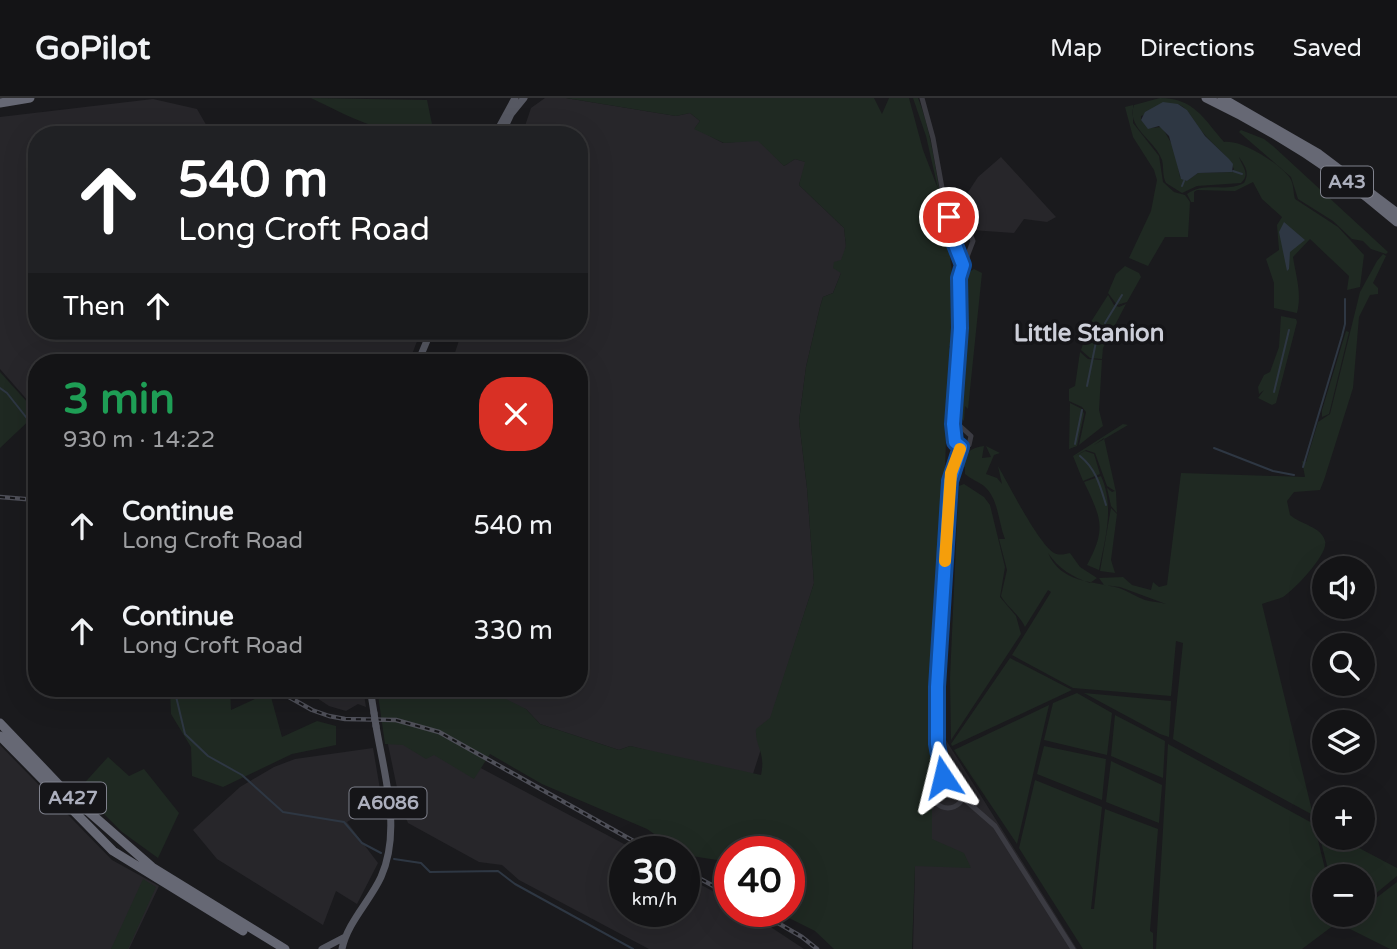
<!DOCTYPE html>
<meta charset="utf-8">
<style>
:root{--surface:#141416;--page:#1d1d1f;--text:#f1f3f6;--muted:#9d9ea1;--line:#333335}
body{margin:0;font-family:"Varela Round",sans-serif;background:var(--page);color:var(--text);height:100vh;display:flex;flex-direction:column;font-size:26px;white-space:nowrap}
*{box-sizing:border-box;margin:0}
p{font-size:23px;color:var(--muted)}
.icon{flex:none;width:38px;height:38px;fill:none;stroke:currentColor;stroke-width:2;stroke-linecap:round;stroke-linejoin:round}
.map{position:relative;flex:1;overflow:hidden}
.panel{position:absolute;left:28px;top:256px;width:560px;height:343px;display:flex;flex-direction:column;background:var(--surface);border-radius:28px;box-shadow:0 7px 28px #0002,0 0 0 2px var(--line)}
.panel>*{flex:none}
.guide{position:absolute;left:28px;top:28px;width:560px;height:214px;border-radius:28px;box-shadow:0 7px 28px #0002,0 0 0 2px var(--line);background:#202124;color:#fff;overflow:hidden}
.controls{position:absolute;left:1312px;top:458px;display:grid;gap:14px}
.controls a{display:grid;place-items:center;width:63px;height:63px;border-radius:50%;background:var(--surface);box-shadow:0 7px 28px #0002,0 0 0 2px var(--line);font-size:35px}
.speed{position:absolute;left:609px;top:738px;display:flex;gap:14px;font-size:35px;font-weight:700;text-align:center}
.speed>*{display:grid;place-content:center;width:91px;height:91px;border-radius:50%;background:var(--surface);box-shadow:0 7px 28px #0002,0 0 0 2px var(--line);line-height:1}
.speed small{font-size:18px;font-weight:400}
.speed .limit{border:10px solid #d22;background:#fff;color:#111}
.pin{position:absolute;display:grid;place-items:center;width:60px;height:60px;color:#fff;margin:-30px;border:4px solid #fff;border-radius:50%;box-shadow:0 2px 7px #0007}
.me{position:absolute;width:77px;margin:-38px;rotate:350deg;stroke-linejoin:round;filter:drop-shadow(0 0 5px #0008)}
.turn{display:flex;align-items:center;gap:24px;height:147px;padding:0 35px;font-size:32px}
.turn .icon{width:91px;height:91px;stroke-width:2.5}
.turn b{display:block;font-size:49px;line-height:60px}
.then{display:flex;align-items:center;height:66px;padding:0 35px;background:#0003;gap:14px;font-size:26px}
.round{display:grid;place-items:center;flex:none;width:74px;height:74px;border-radius:28px;background:var(--page)}
.overview{display:flex;align-items:center;justify-content:space-between;height:119px;padding:0 35px}
h1{font-size:42px;font-weight:800;line-height:52px;color:#1e9e55}
ul{padding:0;list-style:none}
li{display:flex;align-items:center;gap:21px;height:105px;padding:0 35px}
li div{flex:1}
li b{display:block;font-size:26px}
li em{font-style:normal}
header{display:flex;align-items:center;gap:42px;box-sizing:border-box;height:98px;padding:0 35px;background:var(--surface);border-bottom:2px solid var(--line)}
header strong{font-size:33px}
nav{display:flex;gap:38px;margin-inline-start:auto;font-size:24px}
.map>svg:first-child{display:block}
.built{fill:#27262a}
.green{fill:#1f2922;fill-rule:evenodd}
.water{fill:#2e3743}
.lines{fill:none;stroke-linecap:round;stroke-linejoin:round}
.stream{stroke:#2e3743;stroke-width:2}
.minor{stroke:#3b3b42;stroke-width:5}
.major{stroke:#565862;stroke-width:7}
.highway{stroke:#666874;stroke-width:9}
.rail-casing{stroke:#4e4f58;stroke-width:4.5}
.rail{stroke:#151518;stroke-width:2;stroke-dasharray:5;stroke-linecap:butt}
.major-bridge{stroke:#565862;stroke-width:7}
.route-casing{stroke:#114b97;stroke-width:18}
.route{stroke:#1a73e8;stroke-width:12}
.slow{stroke:#f59e0b;stroke-width:12}
.labels{text-anchor:middle;dominant-baseline:central;stroke-width:7;stroke-linejoin:round;paint-order:stroke}
.shield{fill:#151518;stroke:#7f818c;stroke-width:2}
.shield-label{font-size:19px;font-weight:bold;fill:#acafbd}
.quarter-label{font-size:24px;font-weight:bold;fill:#cdcfd9;stroke:#151518}
</style>
<header>
<strong>GoPilot</strong>
<nav><a>Map</a><a>Directions</a><a>Saved</a></nav>
</header>
<div class="map">
<svg width="1397" height="851" viewBox="0 0 1397 851">
<rect width="100%" height="100%" fill="#1a1a1d"/>
<path class="built" d="M545 0H566L676 18 690 15 700 23 695 30 723 45 759 42 784 68 795 61 806 64 799 87 844 130 846 148 841 175 833 195 823 199 820 209 806 269 799 323 807 390 814 485 752 679 630 648 619 652 540 626 526 611 439 590H579V264H452L462 233H579V37H522L531 10Z
M153 1 197 11 212 37H37V233H421L409 264H37V313L0 271V19Z
M1001 59 1056 119 1047 124 1024 121 1014 135 971 132 963 127 957 111 978 79Z
M277 590H363L366 609 358 606 346 613 329 608 308 594 286 596Z
M385 632 426 641 639 754H625V814H684V778L730 802V814H748L804 851H649L519 782 502 767 479 764 408 725 401 709Z
M944 639 1077 851H913L916 728Z
M0 647 112 762 159 788 129 851H0Z
M373 650 382 703 347 724 378 765 357 806 336 793 323 827 217 761 193 732 240 689 274 669 295 661Z"/>
<path class="green" d="M311 0 427 2 433 31 429 37C382 37 352 20 311 0Z
M566 0H874L882 16 889 0H909L923 52 938 91 926 38 913 0H918C930 30 934 62 940 94 949 146 957 195 954 248H949L954 266 949 340 946 342 945 372 947 374 933 624 934 664 923 700 932 710V741L964 755 971 770 915 768 912 851H834L815 833 777 814H789V754H730V764L685 757 647 731 542 686 490 656 474 681 434 657 426 661 403 647 385 646 377 590H439L500 598 526 611 540 626 619 652 630 648 761 677C766 653 755 650 756 631L770 620 814 485 807 390 799 323 806 269 820 209 823 199 833 195 841 175 833 170 834 164 841 162 846 148 844 130 799 87 805 64 795 61 784 68 758 43 724 45 694 31 700 23 690 15 676 18Z
M1160 0C1194 0 1204 21 1224 44 1241 41 1279 65 1290 80 1294 86 1293 95 1295 101L1338 129 1364 157 1360 189 1347 192 1349 178 1310 141 1293 159C1296 179 1302 195 1297 215L1274 210V185L1266 161 1279 152 1277 127 1282 119 1262 101 1253 84 1235 93 1197 92 1194 94V104H1191L1187 96C1205 83 1226 95 1244 85 1250 74 1245 68 1239 59 1242 68 1251 76 1241 85L1197 88 1182 95 1166 85C1162 77 1164 70 1162 62 1155 42 1126 30 1134 7ZM1178 6C1191 12 1194 26 1204 36 1214 48 1227 56 1234 71L1232 74 1198 75 1187 83 1180 79 1174 50 1162 29 1149 30 1141 22V18Z
M1133 7V25L1159 58 1163 84 1174 94 1185 97 1190 104 1188 139H1165L1148 168 1129 160 1151 113 1157 82 1154 72 1133 39 1125 9Z
M1241 32 1264 41 1273 48 1388 154 1386 156 1371 151 1363 143 1352 141 1333 123 1298 101 1291 79 1239 34Z
M1383 156 1386 158 1373 185 1378 190V196L1370 197 1359 219 1353 290 1324 382 1320 392 1294 394 1287 403 1290 417C1300 426 1322 429 1325 443 1329 456 1294 492 1283 499 1277 502 1269 503 1262 506L1313 717 1173 641 1183 545 1176 543 1171 598 1073 590 1012 557 1051 494 1048 492 1025 529C1019 516 1008 510 1001 498L1007 472 999 441H1005C998 424 999 401 984 388 979 384 971 381 965 376V369H957C962 357 971 349 984 348L982 360 991 359 986 348 1000 355 994 357 986 376 997 380 1002 386 998 368C1009 387 1038 445 1054 455 1060 458 1065 456 1070 455L1080 469 1097 480 1090 485C1072 479 1058 470 1048 455 1061 485 1092 483 1119 490 1128 493 1136 499 1145 502 1152 504 1159 504 1166 506L1120 489 1104 487 1099 480 1123 479 1132 487 1151 492 1153 484 1159 489 1167 487 1181 375 1305 379 1302 363 1306 364 1318 324 1330 316 1360 194 1377 163Z
M1125 168 1139 175 1141 179 1127 204 1117 207 1108 195 1116 176Z
M974 171 982 175 968 311 965 308 964 323 960 319 959 309 964 188 966 176Z
M1108 197 1114 207 1119 209 1126 206 1103 250 1102 261 1090 260 1081 252 1089 227Z
M1281 218 1296 221 1297 224 1276 305 1272 307 1258 300 1264 292 1259 296 1258 289 1264 277 1270 274 1279 249Z
M1346 233 1349 234 1329 316 1322 319V312Z
M1080 254 1088 261 1102 262 1099 312 1103 328 1079 347 1086 314 1082 309 1069 303V291L1075 288Z
M0 274 37 315 0 350Z
M1070 305 1082 311 1084 316 1077 348 1069 351Z
M1123 326 1128 327 1094 347 1104 340 1116 394 1117 415 1111 408 1107 390 1112 394 1115 393 1107 388 1095 355 1086 352 1075 358 1085 353 1094 356 1100 376 1083 383 1073 358Z
M1101 378C1115 409 1105 441 1099 472L1087 467C1107 430 1101 420 1084 384Z
M964 386 984 399 990 407 1005 469 1000 499 1016 518 1021 536 951 642 950 580 958 401 959 388Z
M1111 410 1117 416 1111 462 1115 475 1100 473Z
M1010 560 1072 592 952 648 951 646Z
M170 590H230L231 612 257 600 271 599 282 639 317 623 336 628V647L292 656 223 689 192 678 191 649 171 616Z
M1077 595 1112 615 1107 657 1044 642 1053 605Z
M1084 595 1171 603 1169 639 1160 636Z
M1049 607 1017 746 954 652Z
M1115 617 1165 643 1163 680 1111 658Z
M1168 646 1314 726 1327 779H1325V817H1337L1338 824 1302 851H1156Z
M1044 648 1106 661 1102 702 1037 676Z
M108 659 129 678 144 671 179 715 158 760 122 734 79 691Z
M1111 663 1162 687 1159 725 1106 704Z
M1035 682 1102 709 1091 811H1094L1105 711 1158 731 1150 833 1153 835V851H1083L1019 750Z
M1317 728 1325 732V740H1340L1397 770V778L1363 806V779H1330Z
M143 781 156 789 128 851H111Z
M1397 784V851H1390L1342 827 1354 817H1363V810Z"/>
<path class="water" d="M1163 4 1178 6 1187 12 1205 38 1229 61 1233 66 1232 74 1198 75 1187 83 1181 81 1169 38 1159 28 1148 31 1141 22 1145 14Z
M1284 124 1305 142 1290 154 1289 171 1287 173 1279 134Z"/>
<g class="lines">
<path class="stream" d="M1233 73 1242 76
M1182 88 1184 83
M1105 225 1122 197
M1087 288 1097 239
M0 290 7 295 37 333
M1274 294 1289 232
M1075 346 1082 312
M1214 350 1273 373 1294 377
M1080 358C1096 371 1100 387 1106 407
M1303 369 1342 238 1345 226V201
M174 590 185 636 208 658 242 677 283 714 344 724 362 745 381 755
M394 761 421 765 430 774 498 773 515 786 633 851"/>
<path class="minor" d="M922 0 933 40 950 134 963 166
M949 119 962 135 971 138 973 143 959 180V230L953 326 955 344 961 349
M955 318 960 328 971 338 969 347 961 349
M932 694a16 16 0 1 1 32 0a16 16 0 1 1-32 0Z
M943 679 938 663 937 589 950 383 961 349
M963 700 995 728 1073 851"/>
<path class="major" d="M495 37 515 0
M501 37 511 16 524 0
M418 264 431 233
M370 590 374 615
M322 851 345 839
M342 851C347 825 370 803 381 779 402 732 384 676 376 628"/>
<path class="highway" d="M1206 0C1275 33 1339 74 1397 124
M1222 0 1319 56 1397 115
M0 5 30 0
M0 625 64 692 152 769 285 851
M0 638 113 753 243 833"/>
<g class="rail-casing">
<path id="rail" d="M0 399 37 402
M273 590 312 612 329 618 345 621 396 622 439 634 653 754
M684 772 730 797
M759 814 802 839 817 851"/>
</g>
<use href="#rail" class="rail"/>
<path class="major-bridge" d="M374 615 376 628"/>
</g>
<g class="lines">
<g class="route-casing">
<path id="route" d="M943 679 937 646V589L950 383 961 349 955 344 953 326 960 230 959 180 963 167 950 134 949 119"/>
</g>
<use href="#route" class="route"/>
<path class="slow" d="M945 463 951 375 960 351"/>
</g>
<g class="labels">
<g class="shield">
<rect x="1321" y="68.5" width="52" height="31" rx="5"/>
<rect x="40" y="684.5" width="66" height="31" rx="5"/>
<rect x="349.5" y="689.5" width="77" height="31" rx="5"/>
</g>
<g class="shield-label">
<text x="1347" y="84">A43</text>
<text x="73" y="700">A427</text>
<text x="388" y="705">A6086</text>
</g>
<g class="quarter-label">
<text x="1089" y="235">Little Stanion</text>
</g>
</g>
</svg>
<div class="controls">
<a><svg class="icon" aria-label="sound" viewBox="0 0 24 24"><path d="M4 9h4l5-4v14l-5-4H4zM17 9q2 3 0 6"/></svg></a>
<a><svg class="icon" aria-label="search" viewBox="0 0 24 24"><circle cx="10" cy="10" r="6"/><path d="M15 15l6 6"/></svg></a>
<a><svg class="icon" aria-label="layers" viewBox="0 0 24 24"><path d="M12 4l9 5-9 5-9-5zM3 14l9 5 9-5"/></svg></a>
<a>+</a>
<a>−</a>
</div>
<div class="speed"><div>30<small>km/h</small></div><div class="limit">40</div></div>
<div class="pin" style="left:949px;top:119px;background:#d93025"><svg class="icon" aria-label="arrive" viewBox="0 0 24 24"><path d="M6 21V4h12l-3 4 3 4H6"/></svg></div>
<svg class="me" style="left:943px;top:679px" viewBox="-20 -20 40 40"><path d="M0-17L14 15 0 8-14 15z" fill="#1a73e8" stroke="#fff" stroke-width="4"/></svg>
<div class="guide">
<div class="turn"><svg class="icon" aria-label="ahead" viewBox="0 0 24 24"><path d="M12 20V5M6 11l6-6 6 6"/></svg><div><b>540 m</b>Long Croft Road</div></div>
<div class="then">Then<svg class="icon" aria-label="ahead" viewBox="0 0 24 24"><path d="M12 20V5M6 11l6-6 6 6"/></svg></div>
</div>
<section class="panel">
<div class="overview"><div><h1>3 min</h1><p>930 m · 14:22</p></div><a class="round" style="background:#d93025;color:#fff"><svg class="icon" aria-label="close" viewBox="0 0 24 24"><path d="M6 6l12 12M18 6L6 18"/></svg></a></div>
<ul>
<li><svg class="icon" aria-label="ahead" viewBox="0 0 24 24"><path d="M12 20V5M6 11l6-6 6 6"/></svg><div><b>Continue</b><p>Long Croft Road</p></div><em>540 m</em></li>
<li><svg class="icon" aria-label="ahead" viewBox="0 0 24 24"><path d="M12 20V5M6 11l6-6 6 6"/></svg><div><b>Continue</b><p>Long Croft Road</p></div><em>330 m</em></li>
</ul>
</section>
</div>
